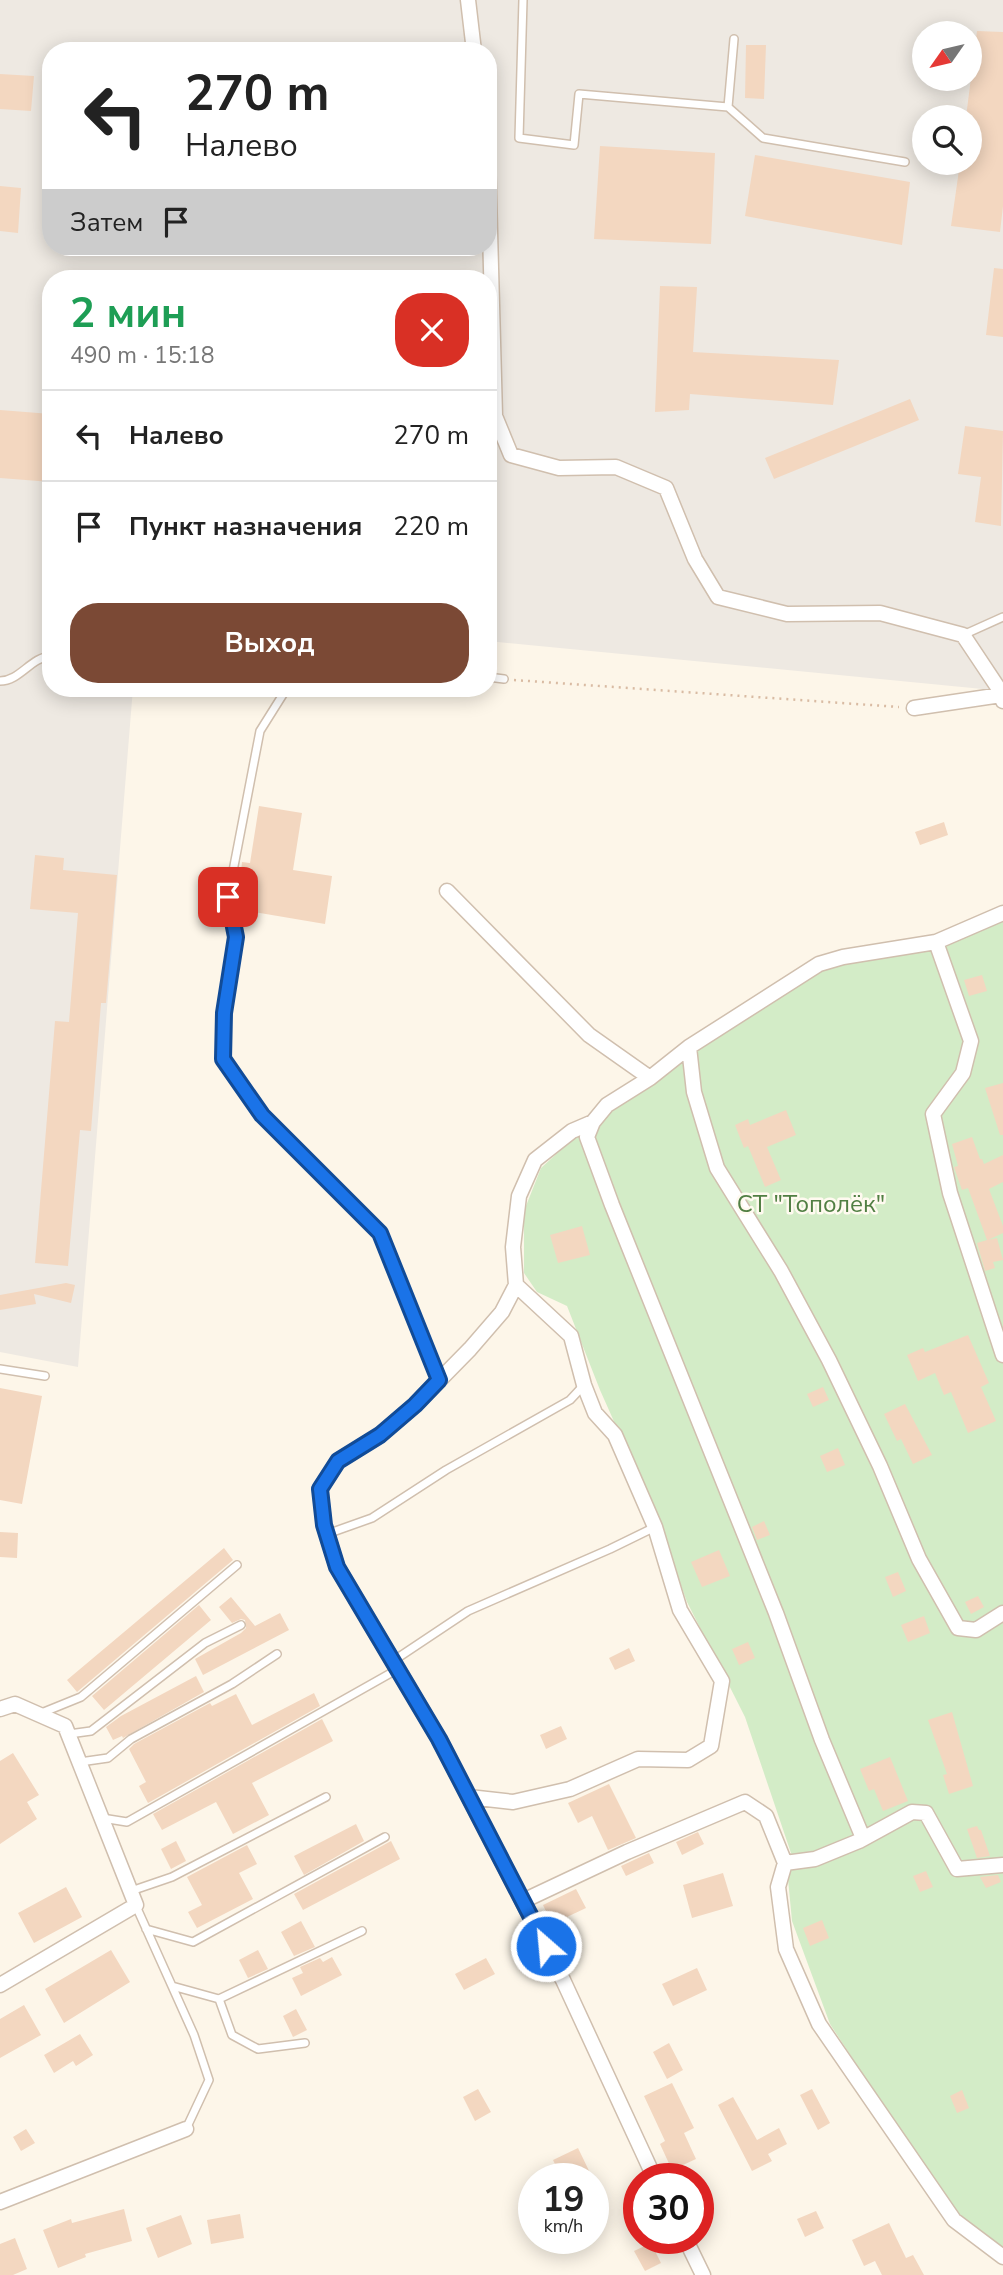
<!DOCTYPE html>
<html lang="ru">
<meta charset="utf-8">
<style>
:root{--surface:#fff;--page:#f6f6f6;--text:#222;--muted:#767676;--line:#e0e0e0;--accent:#7b4935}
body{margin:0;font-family:"Nunito Sans",sans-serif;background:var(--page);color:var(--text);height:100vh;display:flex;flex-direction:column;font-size:26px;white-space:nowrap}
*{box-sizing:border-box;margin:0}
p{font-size:23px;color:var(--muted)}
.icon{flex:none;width:38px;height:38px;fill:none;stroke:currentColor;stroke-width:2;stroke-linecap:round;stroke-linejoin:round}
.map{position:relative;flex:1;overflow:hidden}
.details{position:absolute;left:42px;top:270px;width:455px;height:427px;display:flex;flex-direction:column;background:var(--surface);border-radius:28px;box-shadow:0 4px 18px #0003}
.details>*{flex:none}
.guide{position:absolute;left:42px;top:42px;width:455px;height:214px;border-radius:28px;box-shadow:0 4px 18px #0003;background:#fff;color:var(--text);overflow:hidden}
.needle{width:46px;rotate:236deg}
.controls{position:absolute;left:912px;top:21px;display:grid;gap:14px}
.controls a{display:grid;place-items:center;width:70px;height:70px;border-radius:50%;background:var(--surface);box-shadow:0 4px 18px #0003;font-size:35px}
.speed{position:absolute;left:518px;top:2163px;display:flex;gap:14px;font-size:35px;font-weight:700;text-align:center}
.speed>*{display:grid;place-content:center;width:91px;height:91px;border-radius:50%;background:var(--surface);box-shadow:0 4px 18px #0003;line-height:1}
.speed small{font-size:18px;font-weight:400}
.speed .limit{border:10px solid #d22;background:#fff;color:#111}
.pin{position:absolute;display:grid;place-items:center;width:60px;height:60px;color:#fff;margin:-30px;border-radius:14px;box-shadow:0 4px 10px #0006}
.me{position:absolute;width:77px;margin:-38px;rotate:333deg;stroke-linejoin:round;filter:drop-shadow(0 0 5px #0008)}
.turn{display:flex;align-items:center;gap:24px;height:147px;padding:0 28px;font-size:32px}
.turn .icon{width:91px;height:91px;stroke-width:2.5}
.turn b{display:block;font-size:49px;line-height:60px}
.then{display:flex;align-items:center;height:66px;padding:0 28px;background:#0003;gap:14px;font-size:26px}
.round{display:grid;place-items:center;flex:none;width:74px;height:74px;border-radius:28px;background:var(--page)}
.head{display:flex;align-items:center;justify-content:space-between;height:119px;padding:0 28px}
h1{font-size:42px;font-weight:700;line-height:52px;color:#1e9e55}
.cta{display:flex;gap:14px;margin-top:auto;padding:14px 28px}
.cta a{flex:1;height:80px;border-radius:28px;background:var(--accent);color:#fff;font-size:28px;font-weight:700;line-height:80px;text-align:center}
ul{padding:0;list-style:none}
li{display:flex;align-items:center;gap:21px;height:91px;padding:0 28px;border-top:2px solid var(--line)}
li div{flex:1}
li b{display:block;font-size:26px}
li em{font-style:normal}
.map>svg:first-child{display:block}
.industrial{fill:#eee9e2;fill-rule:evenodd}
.green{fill:#d3ecc7}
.building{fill:#f3d7c0}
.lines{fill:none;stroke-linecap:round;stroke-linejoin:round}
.lane-casing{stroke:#d0bfae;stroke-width:10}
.street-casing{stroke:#d0bfae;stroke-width:17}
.path{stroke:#d9bba3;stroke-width:2.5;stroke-dasharray:2 5;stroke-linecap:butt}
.lane{stroke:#fff;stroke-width:7}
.street{stroke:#fff;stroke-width:14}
.route-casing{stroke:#114b97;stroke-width:18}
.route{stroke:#1a73e8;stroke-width:12}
.labels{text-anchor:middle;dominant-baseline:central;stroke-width:5;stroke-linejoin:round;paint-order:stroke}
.park-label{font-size:24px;fill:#517f43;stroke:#fffaf0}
</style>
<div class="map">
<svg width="1003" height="2275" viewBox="0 0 1003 2275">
<rect width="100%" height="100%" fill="#fdf6e9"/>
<path class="industrial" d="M0 0H1003V691L488 641V278H51V688H133L78 1367 0 1352ZM924 33H970V79H924ZM51 51H488V247H51ZM924 117H970V163H924Z"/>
<path class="green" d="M1003 920V2248L962 2218 881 2102 830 2024 792 1921 788 1879 793 1859 745 1717 687 1602 657 1518 600 1390 567 1306 537 1292 524 1273V1211L541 1168 577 1135 598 1124 618 1104 804 977 837 961 925 952 951 944Z"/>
<path class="building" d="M977 31 1003 32V206L1000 232 951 226 960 163H970V117H966Z
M746 45H766L764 99 745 98Z
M0 74 34 76 31 111 0 109Z
M600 146 715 153 711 244 594 239Z
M755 155 910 182 902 245 745 216Z
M0 186 21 188 18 233 0 231Z
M994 268 1003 269V337L986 335Z
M660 286 697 287 693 352 839 360 833 405 690 394 689 410 655 412Z
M910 399 919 420 774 479 765 458Z
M0 410 51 414V482L0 478Z
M965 426 1003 431 1001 526 975 522 981 477 958 474Z
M259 806 302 813 293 870 332 876 325 924 237 909 242 862 250 863Z
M944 822 948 835 920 845 915 832Z
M35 855 64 858 63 870 117 875 106 1003H101L91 1131 80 1130 68 1266 35 1263 55 1021 69 1022 78 913 30 909Z
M982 975 987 991 969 996 964 980Z
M1003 1083V1135H1000L985 1088Z
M786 1110 796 1135 767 1147 781 1180 765 1187 748 1146 744 1148 735 1125 748 1119 750 1125Z
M972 1137 980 1159H982L984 1164 1003 1155V1182L989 1189 1003 1226V1233L988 1240 997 1238 1003 1260 993 1262 995 1268 985 1271 977 1243 987 1240 968 1188 962 1190 954 1167 958 1166 952 1144Z
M582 1226 590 1255 558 1263 550 1235Z
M66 1283 75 1285 71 1303 34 1294 36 1304 0 1310V1295Z
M968 1335 989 1383 981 1387 996 1421 968 1433 951 1392 944 1395 935 1373 918 1381 907 1355 923 1348 925 1352Z
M823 1387 829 1400 813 1407 807 1394Z
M0 1388 42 1396 22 1504 0 1500Z
M905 1404 932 1455 913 1464 901 1439 897 1441 884 1414Z
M838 1448 845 1465 827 1472 820 1456Z
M764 1521 770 1535 757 1540 752 1527Z
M0 1532 18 1533 17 1558 0 1557Z
M224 1548 233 1560 77 1692 67 1680Z
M719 1550 730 1576 702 1587 691 1562Z
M898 1572 906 1591 893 1597 885 1577Z
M978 1596 984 1607 971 1614 965 1602Z
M231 1597 255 1626 280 1613 289 1630 203 1675 195 1659 241 1633 246 1628 245 1620 241 1619 232 1623 219 1607Z
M199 1605 211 1620 104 1710 92 1696Z
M924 1616 930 1633 908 1642 901 1625Z
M748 1642 755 1658 739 1665 732 1649Z
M629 1648 635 1661 615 1670 609 1658Z
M196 1676 204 1692 123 1738 122 1736 113 1740 106 1727 121 1716Z
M314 1693 320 1706 148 1803 139 1786 146 1782 129 1749 134 1744 210 1703 212 1706 236 1694 252 1725Z
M952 1712 973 1786 949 1794 943 1775 947 1774 928 1720Z
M322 1719 333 1741 252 1783 269 1815 233 1834 216 1802 162 1830 153 1814Z
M561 1726 567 1739 546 1749 540 1735Z
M13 1753 39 1795 27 1802 37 1819 0 1844V1761Z
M890 1757 908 1801 883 1811 874 1789 869 1791 860 1769Z
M609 1784 636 1838 608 1850 592 1816 578 1823 568 1803Z
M356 1824 364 1841 304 1875 294 1856Z
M977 1826 979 1830H981L990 1856 977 1858 967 1829Z
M698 1832 704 1844 682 1855 676 1842Z
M176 1841 186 1861 171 1869 161 1849Z
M391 1841 400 1859 303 1910 294 1894Z
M247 1845 257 1864 239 1873 253 1899 197 1928 188 1912 202 1905 187 1877Z
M649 1853 654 1863 626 1876 621 1866Z
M926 1871 933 1887 920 1892 913 1876Z
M723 1873 733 1906 692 1918 683 1885Z
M998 1875 1001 1882 986 1888 980 1877Z
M66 1887 82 1917 34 1943 18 1913Z
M576 1889 586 1908 552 1924 543 1905Z
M822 1920 829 1938 810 1946 803 1928Z
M301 1921 315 1947 294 1956 281 1932Z
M111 1950 130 1982 64 2023 45 1989Z
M258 1950 268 1969 248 1978 239 1960Z
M332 1957 342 1975 301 1996 292 1978 303 1973 300 1967 320 1958 323 1962Z
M486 1958 495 1974 464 1990 455 1974Z
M697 1968 707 1990 673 2006 662 1984Z
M24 2005 41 2035 0 2058V2019Z
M296 2009 307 2030 293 2037 283 2016Z
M80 2034 93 2055 76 2066 73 2061 54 2073 44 2055Z
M669 2043 683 2070 667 2079 653 2052Z
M672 2083 694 2128 684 2133 696 2159 672 2170 660 2144 665 2141 644 2096Z
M478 2089 491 2112 475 2121 463 2097Z
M812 2089 830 2123 818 2130 800 2095Z
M962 2090 969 2108 957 2113 950 2096Z
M733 2097 757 2140 779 2128 787 2144 768 2154 772 2161 752 2171 718 2105Z
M26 2129 35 2143 21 2151 13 2137Z
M578 2148 593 2179H562L553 2160Z
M124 2209 132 2241 85 2254 86 2257 58 2268 43 2230 71 2219 72 2223Z
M816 2211 824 2228 805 2237 797 2219Z
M240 2214 244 2238 211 2244 207 2220Z
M181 2215 192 2244 158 2258 146 2228Z
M889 2223 906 2258 913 2255 924 2275H882L875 2261 864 2266 852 2240Z
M15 2238 27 2269 13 2275H0V2244Z
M651 2243 661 2263 645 2271 634 2251Z"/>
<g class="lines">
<g class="lane-casing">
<path id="lane" d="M523 0 519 138 574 145 579 94 728 107 763 138 905 162
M728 107 734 39
M963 635 1003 617
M488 677 504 679
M0 681C20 681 31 657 51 656
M287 688 260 731 228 897 236 937 224 1013 223 1059 262 1115 380 1232 439 1380
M0 1369 45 1376
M327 1534 372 1518 446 1470 570 1400 584 1385
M393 1661 468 1611 610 1549 655 1527
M39 1714 81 1697 237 1565
M69 1734 91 1731 205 1643 241 1625
M80 1762 108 1758 131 1739 232 1684 277 1654
M102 1818 127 1822 398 1669
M131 1891 172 1877 326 1797
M136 1906 194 2035 209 2080 186 2129
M146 1929 193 1942 385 1837
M172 1986 219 1999 232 2035 258 2049 305 2043
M219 1999 362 1931"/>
</g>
<g class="street-casing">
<path id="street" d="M468 0 474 51
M488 157 495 416 511 455 559 468 616 467 666 488 695 559 718 597 787 614 880 613 963 635 1003 695
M914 708 1001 695 1003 701
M447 891 589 1035 650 1078
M936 942 971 1041 963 1073 933 1114 950 1193 1003 1355
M689 1047 694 1092 717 1168 781 1271 829 1360 880 1466 919 1559 958 1628 976 1630 1003 1613
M593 1122 587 1137 612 1205 776 1613 822 1740 863 1838
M0 1709 15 1704 65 1726 136 1905 0 1985
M469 1797 513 1802 570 1789 638 1759 688 1760 711 1746 722 1681 680 1610 655 1527 615 1435 595 1413 584 1385 571 1336 516 1285
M1003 1865 957 1869 926 1813 912 1812 859 1841 815 1859 785 1863 778 1887 786 1949 819 2024 954 2220 1003 2257
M523 1901 627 1852 745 1802 766 1816 785 1863
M655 2179 563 1980 439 1739 337 1567 324 1525 320 1489 338 1461 380 1435 415 1405 470 1349 502 1312 516 1285 513 1247 519 1196 535 1160 572 1131 593 1122 607 1105 650 1078 689 1047 819 964 843 957 936 942 1003 913
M0 2202 186 2129
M685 2238 703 2275"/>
</g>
<path class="path" d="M514 680 899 707"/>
<use href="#lane" class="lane"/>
<use href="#street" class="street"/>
</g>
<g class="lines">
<g class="route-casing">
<path id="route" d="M228 897 236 937 224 1013 223 1059 262 1115 380 1233 439 1380 415 1405 380 1435 338 1461 320 1489 324 1525 337 1567 439 1739 546 1946"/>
</g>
<use href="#route" class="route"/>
</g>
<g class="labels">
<g class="park-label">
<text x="811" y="1204">СТ "Тополёк"</text>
</g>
</g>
</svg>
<div class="controls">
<a><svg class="needle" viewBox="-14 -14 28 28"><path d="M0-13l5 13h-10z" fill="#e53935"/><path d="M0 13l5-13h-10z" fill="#767676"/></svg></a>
<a><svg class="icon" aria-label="search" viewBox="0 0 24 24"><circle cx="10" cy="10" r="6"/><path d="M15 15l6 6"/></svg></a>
</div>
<div class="speed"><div>19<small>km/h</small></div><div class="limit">30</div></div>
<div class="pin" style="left:228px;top:897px;background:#d93025"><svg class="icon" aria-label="arrive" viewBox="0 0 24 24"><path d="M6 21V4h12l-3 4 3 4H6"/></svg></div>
<svg class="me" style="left:546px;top:1946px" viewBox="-20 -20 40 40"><circle r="17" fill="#1a73e8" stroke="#fff" stroke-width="3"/><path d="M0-11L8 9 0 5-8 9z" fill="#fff"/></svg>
<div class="guide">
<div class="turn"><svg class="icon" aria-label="left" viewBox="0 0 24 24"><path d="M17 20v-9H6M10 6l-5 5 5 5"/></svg><div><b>270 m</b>Налево</div></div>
<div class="then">Затем<svg class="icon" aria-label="arrive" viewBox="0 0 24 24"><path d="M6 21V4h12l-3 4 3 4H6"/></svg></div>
</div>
<section class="details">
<div class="head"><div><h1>2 мин</h1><p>490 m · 15:18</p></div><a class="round" style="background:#d93025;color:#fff"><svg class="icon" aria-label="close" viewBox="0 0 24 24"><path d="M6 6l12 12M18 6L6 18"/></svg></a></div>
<ul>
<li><svg class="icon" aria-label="left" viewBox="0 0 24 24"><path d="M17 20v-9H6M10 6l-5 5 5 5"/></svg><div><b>Налево</b></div><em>270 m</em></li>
<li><svg class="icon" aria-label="arrive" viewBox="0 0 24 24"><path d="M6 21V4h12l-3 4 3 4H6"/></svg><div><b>Пункт назначения</b></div><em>220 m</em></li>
</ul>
<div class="cta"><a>Выход</a></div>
</section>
</div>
